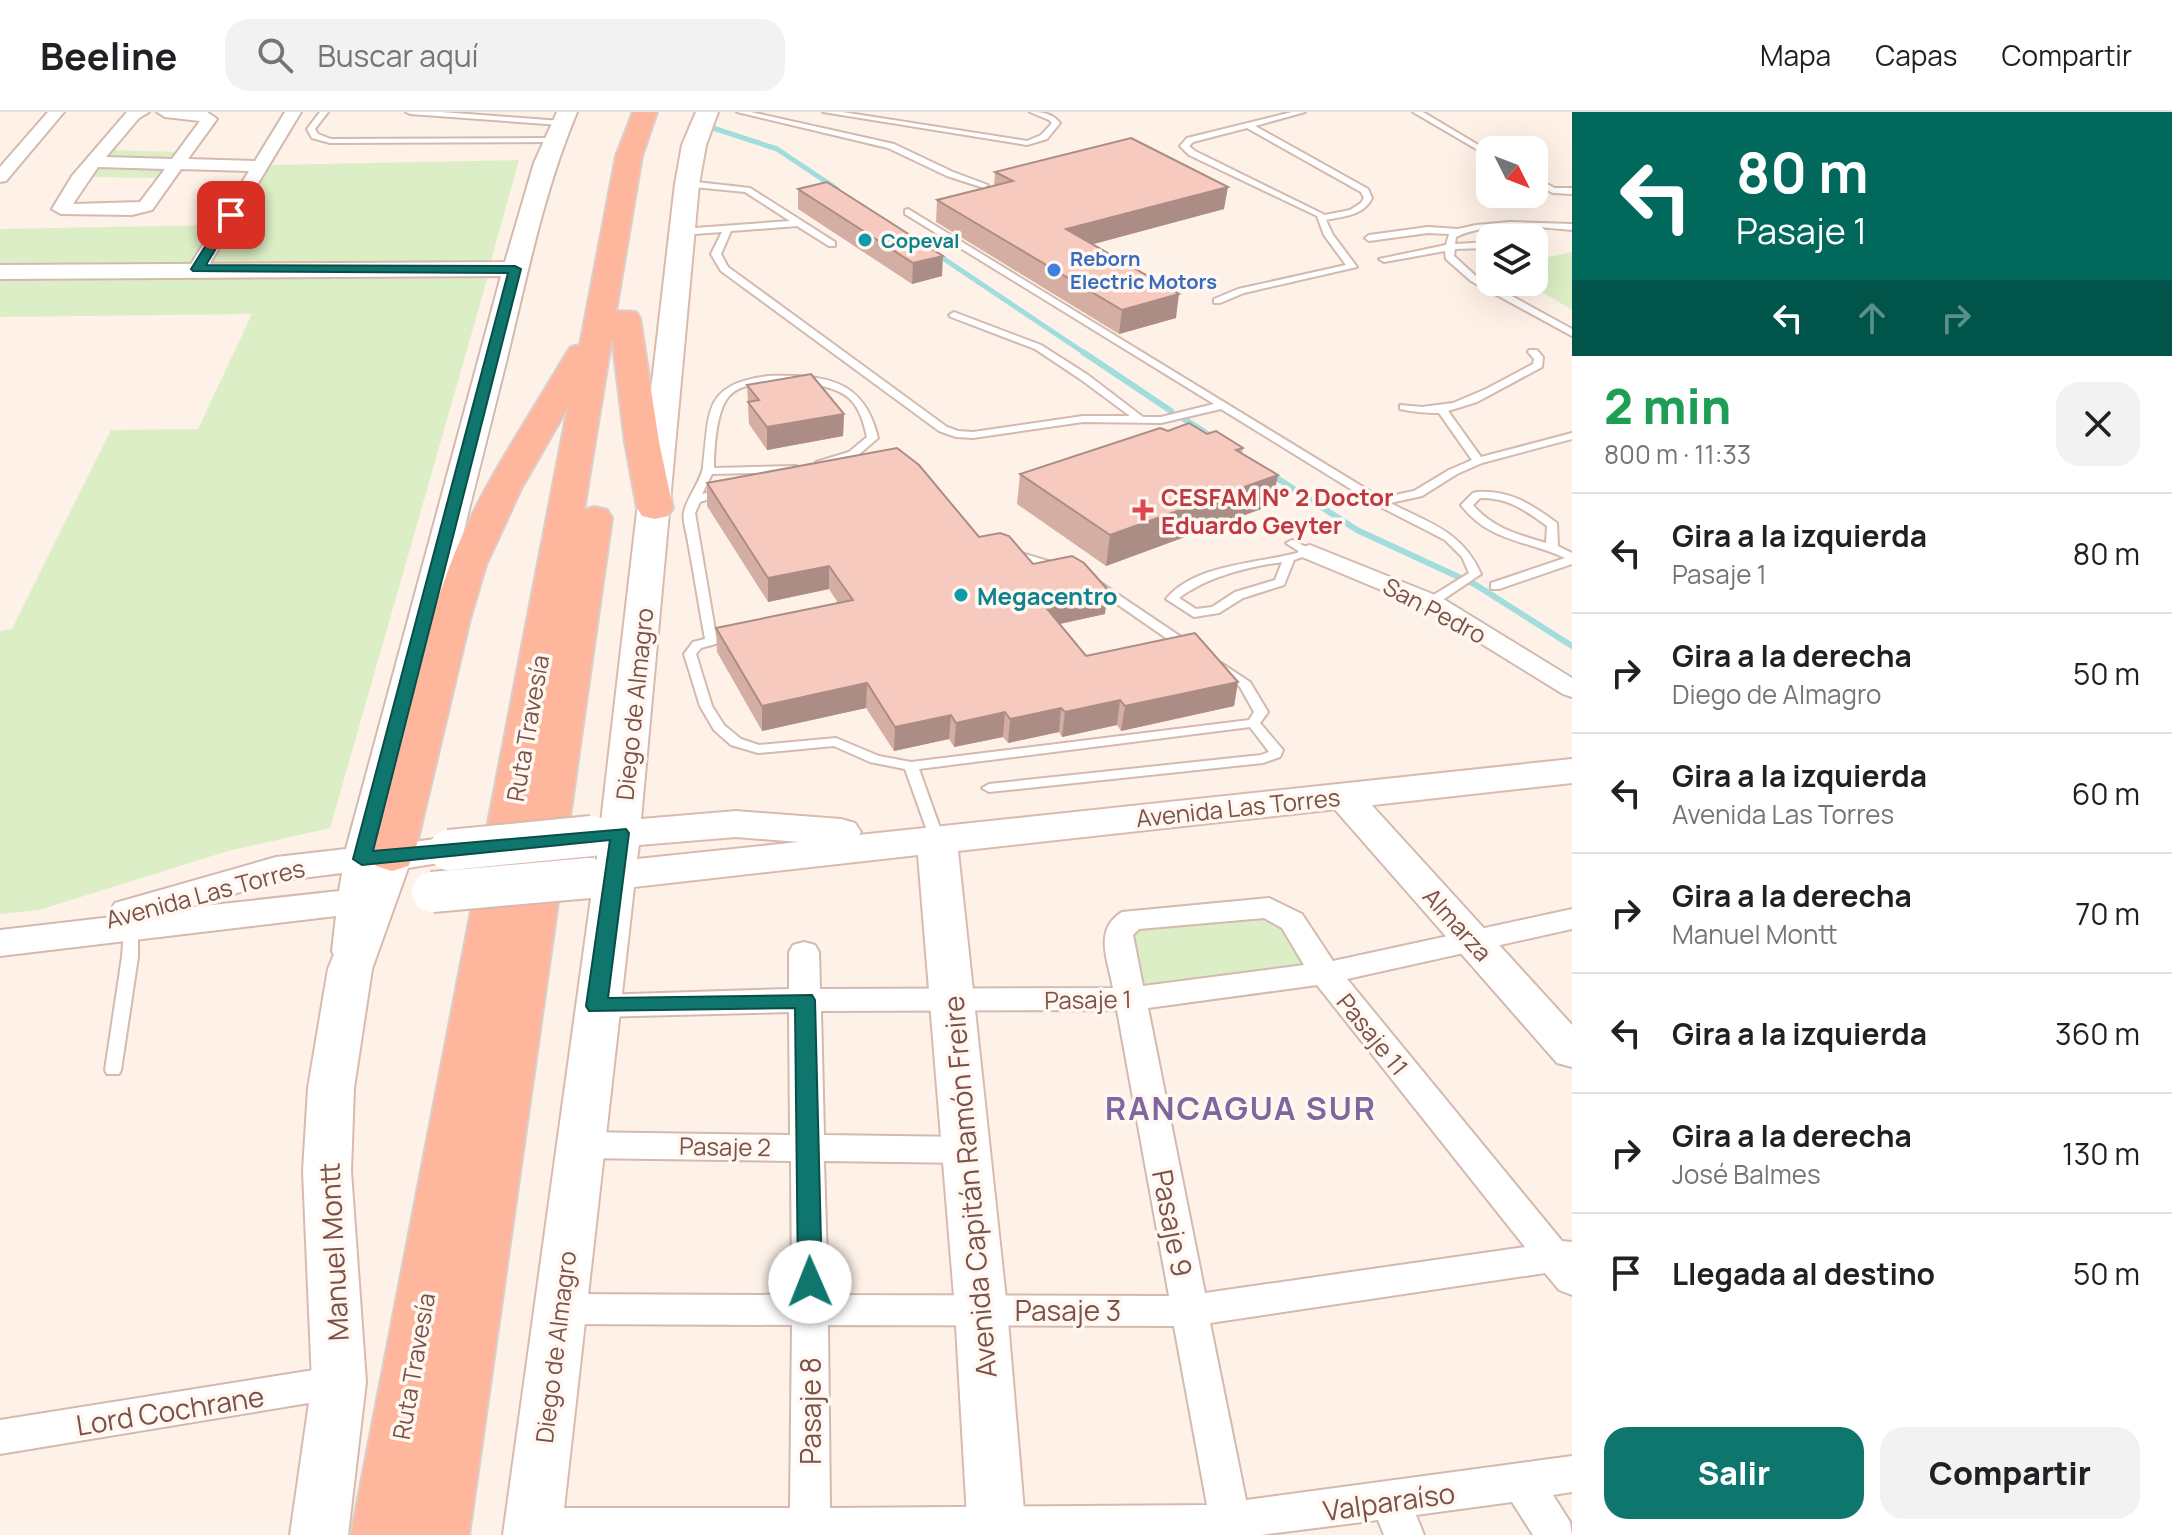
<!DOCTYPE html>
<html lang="es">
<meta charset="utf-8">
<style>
:root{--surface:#fff;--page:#f2f2f2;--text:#202124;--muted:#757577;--line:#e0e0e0;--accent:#0f766e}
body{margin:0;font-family:Manrope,sans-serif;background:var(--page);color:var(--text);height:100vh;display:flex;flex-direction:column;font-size:30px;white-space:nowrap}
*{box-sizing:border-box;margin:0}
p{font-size:26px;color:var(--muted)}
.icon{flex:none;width:44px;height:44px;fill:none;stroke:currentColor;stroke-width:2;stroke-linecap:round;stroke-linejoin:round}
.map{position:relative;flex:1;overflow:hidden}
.drawer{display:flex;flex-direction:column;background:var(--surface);width:600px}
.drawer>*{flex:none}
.hud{background:#00695c;color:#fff;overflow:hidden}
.needle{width:52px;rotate:132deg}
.controls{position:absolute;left:1476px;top:24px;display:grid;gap:16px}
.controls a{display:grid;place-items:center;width:72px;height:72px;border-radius:16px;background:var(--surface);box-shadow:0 8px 32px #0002;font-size:40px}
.pin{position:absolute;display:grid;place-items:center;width:68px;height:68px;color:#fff;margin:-34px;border-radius:16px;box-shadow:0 4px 12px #0006}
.me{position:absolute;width:88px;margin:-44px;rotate:359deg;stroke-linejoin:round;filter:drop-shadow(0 0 6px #0008)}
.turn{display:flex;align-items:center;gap:28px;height:168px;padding:0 32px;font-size:36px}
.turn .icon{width:104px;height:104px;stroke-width:2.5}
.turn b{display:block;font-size:56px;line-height:68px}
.lanes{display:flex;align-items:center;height:76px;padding:0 32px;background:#0003;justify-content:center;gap:40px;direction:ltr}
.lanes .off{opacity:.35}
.round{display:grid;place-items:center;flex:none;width:84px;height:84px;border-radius:24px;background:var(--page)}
.summary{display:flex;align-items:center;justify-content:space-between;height:136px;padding:0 32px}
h1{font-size:48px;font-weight:800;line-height:60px;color:#1e9e55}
.action{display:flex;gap:16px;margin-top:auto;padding:16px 32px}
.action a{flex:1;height:92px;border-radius:24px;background:var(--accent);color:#fff;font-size:32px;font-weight:800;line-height:92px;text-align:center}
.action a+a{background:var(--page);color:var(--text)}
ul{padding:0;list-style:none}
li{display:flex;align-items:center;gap:24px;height:120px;padding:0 32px;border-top:2px solid var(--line)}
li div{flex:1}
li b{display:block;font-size:30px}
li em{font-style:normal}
header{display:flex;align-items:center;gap:48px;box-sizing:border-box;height:112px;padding:0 40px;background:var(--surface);border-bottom:2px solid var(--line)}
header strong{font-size:38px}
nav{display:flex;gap:44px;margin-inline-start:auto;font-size:28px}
.search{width:560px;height:72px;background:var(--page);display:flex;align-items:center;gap:20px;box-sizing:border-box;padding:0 28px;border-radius:24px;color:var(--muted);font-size:30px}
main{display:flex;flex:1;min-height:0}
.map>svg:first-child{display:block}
.green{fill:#dceec5}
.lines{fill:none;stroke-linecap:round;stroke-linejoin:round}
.stream-far1{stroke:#a0dddc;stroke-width:5}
.stream{stroke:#a0dddc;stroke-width:6}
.service-casing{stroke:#d4b9af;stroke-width:4}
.minor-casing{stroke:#d4b9af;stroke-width:4}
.tertiary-casing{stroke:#d4b9af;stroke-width:4}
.secondary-casing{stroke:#dabaaf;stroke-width:4}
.trunk-casing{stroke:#dacfcc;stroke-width:4}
.service{fill:#fff;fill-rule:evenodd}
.minor{fill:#fff;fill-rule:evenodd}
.tertiary{fill:#fff;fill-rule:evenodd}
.secondary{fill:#fff;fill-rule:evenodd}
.trunk{fill:#feb79c;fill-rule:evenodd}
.secondary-bridge-casing{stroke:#dabaaf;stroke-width:44;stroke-linecap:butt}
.secondary-bridge{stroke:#fff;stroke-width:40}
.wall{fill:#d4aea3}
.shaded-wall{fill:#ac8d85}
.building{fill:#f6cabe;stroke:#ac8d85;stroke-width:2}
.route{fill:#0f766e;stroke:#0a4d48;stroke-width:2}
.culture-dot{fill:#0f9aa8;stroke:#fff7f0;stroke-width:3}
.shop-dot{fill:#3f7fe0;stroke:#fff7f0;stroke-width:3}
.health-dot{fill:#e0444e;stroke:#fff7f0;stroke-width:3}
.labels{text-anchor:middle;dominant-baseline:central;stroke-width:7;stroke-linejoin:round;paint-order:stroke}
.far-culture-label{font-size:20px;font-weight:bold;fill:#0d838f;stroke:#fff7f0;text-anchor:start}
.far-shop-label{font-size:20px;font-weight:bold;fill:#366cbe;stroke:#fff7f0;text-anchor:start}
.health-label{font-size:24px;font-weight:bold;fill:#be3a42;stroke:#fff7f0;text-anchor:start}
.culture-label{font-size:24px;font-weight:bold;fill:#0d838f;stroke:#fff7f0;text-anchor:start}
.street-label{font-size:24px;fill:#7b5249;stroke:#fff7f0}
.near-street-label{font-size:28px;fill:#7b5249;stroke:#fff7f0}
.district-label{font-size:32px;font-weight:bold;letter-spacing:2px;fill:#81659e;stroke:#fff7f0}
</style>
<header>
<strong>Beeline</strong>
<div class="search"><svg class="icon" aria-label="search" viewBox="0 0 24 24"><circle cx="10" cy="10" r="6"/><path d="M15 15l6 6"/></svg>Buscar aquí</div>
<nav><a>Mapa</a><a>Capas</a><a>Compartir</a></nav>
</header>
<main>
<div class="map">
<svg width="1572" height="1423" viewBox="0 0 1572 1423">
<rect width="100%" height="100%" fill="#fef2e8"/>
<path class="green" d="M112 38 175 40 158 66 89 65Z
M519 48 489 156 207 158 269 53Z
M217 113 189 152 0 155V117Z
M1572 140V198L1525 170H1534V148Z
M489 161 330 716 228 739 39 798 0 802V519L12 517 111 318 198 317 252 202 0 205V166Z
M1269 796 1325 861 1132 887 1121 814Z"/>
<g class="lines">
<path class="stream-far1" d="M713 16 777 37 837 77
M935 141 1086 242"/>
<path class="stream" d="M1083 240 1171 299
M1184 307 1217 328
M1269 361 1357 418 1476 473 1572 534"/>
<g class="service-casing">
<path id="service" d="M320 0H328L315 17 318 22 331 27 553 26 557 28 553 30 330 31 312 26 307 17Z
M406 0H442L561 9 565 11 561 13 410 2Z
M737 0H751L894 32 953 60 988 73 984 76 947 64 888 36Z
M823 0H842L1027 29 1041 23 1052 11 1049 8 1030 0C1042 0 1052 1 1060 11L1047 27 1027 33Z
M1292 0H1305L1255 14 1368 77 1372 86C1363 104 1344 104 1326 108L1333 123 1357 155 1244 181 1220 191H1214V187L1238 177 1346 153 1324 123 1317 104 1189 43 1180 34 1187 26ZM1247 16 1361 80 1364 86 1361 91 1350 98 1325 103 1195 39 1189 34 1193 30Z
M1413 0H1423L1490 40V45Z
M1534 66 1555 76H1572V82L1553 81 1534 72Z
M687 69 750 76 835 130V134H829L797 114 731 119 721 142 728 155 947 315 958 319 973 320 1083 304H1130L1080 267 1035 237 951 205 949 203 954 200 1041 233 1088 263 1143 305H1161L1214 292 905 102V98L908 97 1381 386 1414 379 1449 358 1472 348 1439 301C1425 301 1414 300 1400 297V293L1422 295 1453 291 1486 277 1533 252 1534 247 1528 240 1529 238H1537L1543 245 1542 255 1477 290 1448 299 1481 345 1572 321V327L1482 351 1457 362 1422 384 1390 391C1429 411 1462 419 1481 462L1435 493H1427L1425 490 1427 487 1469 461 1462 445 1445 428 1375 392 1221 297 1161 311 1083 310 973 326 956 325 939 319 721 159 711 142 722 120 681 123 677 120 681 117 790 109 745 80 684 74 683 72Z
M1510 110 1572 112V118C1536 115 1490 109 1456 125L1455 132 1490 130V136L1455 137 1454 144 1477 165 1572 217V224L1471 169 1446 147 1445 139 1384 150 1379 147 1446 133 1449 122 1428 121 1369 129 1365 126 1369 123 1428 115 1458 117 1476 113Z
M768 264C822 263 864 265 878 326L857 344 820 355 816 354V350L849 340 867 325C864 312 860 296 849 286 828 267 750 262 730 283 716 297 714 337 714 356L796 354 801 357 796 360 712 362 702 382 723 377 729 380 700 390 695 401 716 524 733 519 739 523 737 526 701 536 696 542 712 594 724 613 741 627 759 633 836 626 879 644 911 650 1249 608 1254 600 1240 575 1215 555 1221 551 1250 570 1268 600 1260 611 1283 638 1280 645 1263 651 989 680 982 676 989 672 1261 643 1269 640 1250 615 919 657 944 727 937 732 930 727 905 657 870 650 834 634 758 641 731 633 714 618 700 594 684 542 693 530 705 527C699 495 694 462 688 430 687 421 682 408 684 400 687 386 702 367 703 355 710 300 702 273 768 264Z
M1477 380C1510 378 1531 392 1557 411L1558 434 1572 441V452L1499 477H1491V471L1565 446C1527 428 1489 430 1461 393L1473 381ZM1480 386C1508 385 1526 399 1547 414L1546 431C1519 423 1492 416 1473 393Z
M1292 428 1316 440 1294 448 1284 473 1243 486 1219 501 1194 505 1166 487C1196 451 1259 452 1300 440L1286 431ZM1282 450 1275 468 1235 480 1212 495 1196 497 1179 486C1207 465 1247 455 1282 450Z
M1012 438 1061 453 1063 456 1057 460 1008 443V439Z
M1095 467 1190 531 1192 534 1190 537H1182L1091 474V468Z
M131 812 138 817V845L121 958 119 962H107L105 958 122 845 124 817Z"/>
</g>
<g class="minor-casing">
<path id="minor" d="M48 0H64L6 69 0 70V55Z
M127 0H149L139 6 106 45 172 47 200 9 165 5 157 0H207L217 7 188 47 255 49 285 0H301L204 161H190L188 157 249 59 181 57 152 98 132 103 61 102 52 97 72 64ZM98 55 165 57 140 90 73 92Z
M1310 433 1440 485 1572 566V585L1563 582 1422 495 1302 445 1298 440 1302 435Z
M1269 786 1302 802 1333 849 1572 797V817L1347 867 1562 1129 1572 1130V1183L1559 1178 1545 1161 1210 1211 1246 1388 1572 1344V1380L1553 1383 1570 1410 1572 1423H1533L1512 1390 1416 1403 1424 1423H1384L1378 1408 1261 1423H517L513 1415 519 1402 533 1396H790L792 1213 560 1212 547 1208 542 1197 547 1186 560 1182 792 1183 791 1049 580 1046 568 1042 563 1033 568 1024 580 1020 790 1023 789 900 597 905 586 902 581 894 586 886 597 883 789 877V840L793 833 804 830 815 833 819 840 820 877 1113 876C1108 848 1093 818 1122 800ZM1264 806 1282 816 1304 853 1143 874 1133 823 1139 817ZM1317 873 1525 1135 1205 1181 1148 896ZM1117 898 1169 1184 828 1183 824 1049 967 1051 979 1047 984 1038 979 1029 967 1025 824 1023 821 899ZM828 1213 1174 1214 1207 1393 830 1396Z
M339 1254 352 1258 358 1270 352 1282 339 1286 0 1342V1308Z"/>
</g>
<g class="tertiary-casing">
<path id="tertiary" d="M557 0H577C540 88 524 181 500 274 462 427 423 579 384 732L399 735 404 744 399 753 379 757 377 775 389 778 395 787 389 796 375 800 370 839 365 849 351 852 337 849 332 839 336 804 0 844V818L112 805 109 800 115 791 276 745 346 737 501 164 0 167V153L505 150 534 51ZM342 761 339 779 185 796 278 769Z
M1344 674 1357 677 1572 913V955L1557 951 1331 693 1326 685 1331 677Z"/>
</g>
<g class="secondary-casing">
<path id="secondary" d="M696 0H718L706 33 699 72 641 707 736 699 841 707 855 711 861 720 859 723 1572 647V671L958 739 1007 1197 1026 1423H968L955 1197 918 743 634 775 561 1423H503L592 779 574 776 568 766 574 756 596 752 598 737 580 733 574 724 580 715 601 710 675 72 682 33ZM736 725 799 730 637 747 639 733Z
M449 725 463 729 469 738 463 747 408 756 372 857 354 976 351 1059 366 1270 348 1423H290L312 1270 303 1059 308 976 328 857 378 735Z"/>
</g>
<g class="trunk-casing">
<path id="trunk" d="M633 0H657L642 44 616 199 636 200 640 206 659 330 673 396 668 404 655 407 642 404 637 396 625 330 612 225 584 398 594 395 607 398 612 406 469 1423H351L568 295 521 377 486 453 470 507 414 744 408 754 392 759 376 754 370 744C395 648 414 549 449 456 477 380 526 311 566 242L571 235 580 233 616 44Z"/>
</g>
<use href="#service" class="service"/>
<use href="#minor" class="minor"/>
<use href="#tertiary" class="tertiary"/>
<use href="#secondary" class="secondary"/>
<use href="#trunk" class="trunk"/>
<g class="secondary-bridge-casing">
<path id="secondary-bridge" d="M449 738 592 724
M432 780 589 766"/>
</g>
<use href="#secondary-bridge" class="secondary-bridge"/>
</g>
<path class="wall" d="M995 60 1224 97 1093 132 1176 206 1119 222 936 110 937 88 994 74Z
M798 77 942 164 912 172 798 97Z
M747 273 844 302 843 324 767 338 749 312Z
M1168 319 1207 322 1243 336 1242 341 1272 393 1106 454 1017 392 1020 362Z
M707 371 979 425 1033 452 1105 502 1060 512 1086 544 1238 570 1234 594 1121 619 1117 613 1062 625 1059 620 1008 631 1003 625 954 635 949 627 894 639 866 596 762 619 717 540 716 516 838 491 829 477 768 490 707 394Z"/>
<path class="shaded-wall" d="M1228 75 1224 97 1064 140 1066 117Z
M943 144 942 164 912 172 913 151Z
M1179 182 1176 206 1119 222 1122 198Z
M844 302 843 324 767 338V315Z
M1278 363 1272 393 1106 454 1110 423Z
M829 454V477L768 490V466Z
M1108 478 1105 502 1041 516 1043 492Z
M1238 570 1234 594 1121 619 1125 594Z
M867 571 866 596 762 619V594Z
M1120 588 1117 613 1062 625 1065 600Z
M1061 596 1059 620 1008 631 1010 607Z
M1005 600 1003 625 954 635 956 611Z
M951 603 949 627 894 639 895 615Z"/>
<path class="building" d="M1131 26 1228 75 1066 117 1179 182 1122 198 937 88 1013 69 995 60Z
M827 70 943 144 913 151 798 77Z
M811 262 844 302 767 315 748 290 759 288 747 273Z
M1189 311 1207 322 1216 319 1243 336 1236 338 1278 363 1110 423 1020 362 1160 316 1168 319Z
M897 336 919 353 979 425 1000 421 1009 424 1033 452 1072 444 1084 451 1108 478 1043 492 1086 544 1195 521 1238 570 1125 594 1120 588 1065 600 1061 596 1010 607 1005 600 956 611 951 603 895 615 867 571 762 594 716 516 853 488 829 454 768 466 707 371Z"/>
<path class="route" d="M231 99 236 103 206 153 515 154 521 157 373 739 626 717 629 721 608 886 812 883 815 888 822 1170 818 1177 810 1180 802 1177 798 1170 795 896 589 899 586 894 610 728 362 753 353 747 508 161 193 159 191 157 225 103Z"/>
<g class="culture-dot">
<circle cx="865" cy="128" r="8"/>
<circle cx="961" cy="483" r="8"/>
</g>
<circle class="shop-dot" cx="1054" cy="158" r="8"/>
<path class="health-dot" d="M1139 386h8v8h8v8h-8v8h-8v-8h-8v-8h8z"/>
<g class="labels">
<g class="far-culture-label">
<text x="881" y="128">Copeval</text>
</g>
<g class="far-shop-label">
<text x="1070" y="146">Reborn<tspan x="1070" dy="23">Electric Motors</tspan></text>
</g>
<g class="health-label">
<text x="1161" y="384">CESFAM N° 2 Doctor<tspan x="1161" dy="28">Eduardo Geyter</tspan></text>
</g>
<g class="culture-label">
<text x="977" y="483">Megacentro</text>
</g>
<g class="street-label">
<text transform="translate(1435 498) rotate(28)">San Pedro</text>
<text transform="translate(634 592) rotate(-84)">Diego de Almagro</text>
<text transform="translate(527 616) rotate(-80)">Ruta Travesía</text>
<text transform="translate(1238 695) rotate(-6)">Avenida Las Torres</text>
<text transform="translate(205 781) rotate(-15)">Avenida Las Torres</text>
<text transform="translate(1458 812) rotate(48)">Almarza</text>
<text transform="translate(1088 887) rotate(-1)">Pasaje 1</text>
<text transform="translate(1373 922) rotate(51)">Pasaje 11</text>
<text transform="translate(725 1034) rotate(1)">Pasaje 2</text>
<text transform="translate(555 1235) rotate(-83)">Diego de Almagro</text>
<text transform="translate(413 1254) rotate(-80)">Ruta Travesía</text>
</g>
<g class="near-street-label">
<text transform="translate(969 1075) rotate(-95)">Avenida Capitán Ramón Freire</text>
<text transform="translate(1173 1111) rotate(79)">Pasaje 9</text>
<text transform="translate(333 1140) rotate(-93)">Manuel Montt</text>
<text x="1068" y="1198">Pasaje 3</text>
<text transform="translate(170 1298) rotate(-9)">Lord Cochrane</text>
<text transform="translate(810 1299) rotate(-90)">Pasaje 8</text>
<text transform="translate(1389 1389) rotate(-8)">Valparaíso</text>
</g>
<g class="district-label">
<text x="1241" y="996">RANCAGUA SUR</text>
</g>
</g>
</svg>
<div class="controls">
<a><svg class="needle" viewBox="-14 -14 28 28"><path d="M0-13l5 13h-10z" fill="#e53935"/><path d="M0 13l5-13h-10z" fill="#757577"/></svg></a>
<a><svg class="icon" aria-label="layers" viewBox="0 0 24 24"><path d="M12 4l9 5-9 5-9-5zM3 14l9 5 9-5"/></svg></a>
</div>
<div class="pin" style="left:231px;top:103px;background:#d93025"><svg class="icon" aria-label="arrive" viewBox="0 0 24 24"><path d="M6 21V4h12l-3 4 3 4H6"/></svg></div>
<svg class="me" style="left:810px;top:1170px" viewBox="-20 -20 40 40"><circle r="19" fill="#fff"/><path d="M0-13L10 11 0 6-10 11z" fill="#0f766e"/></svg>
</div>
<section class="drawer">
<div class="hud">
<div class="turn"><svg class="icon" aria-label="left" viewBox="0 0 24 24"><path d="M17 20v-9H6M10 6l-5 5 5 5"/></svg><div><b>80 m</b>Pasaje 1</div></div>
<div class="lanes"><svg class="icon" aria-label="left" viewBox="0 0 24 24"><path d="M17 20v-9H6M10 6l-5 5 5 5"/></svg><svg class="icon off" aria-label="ahead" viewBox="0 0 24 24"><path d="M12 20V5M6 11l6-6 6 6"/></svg><svg class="icon off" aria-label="right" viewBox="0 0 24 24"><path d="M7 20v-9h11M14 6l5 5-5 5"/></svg></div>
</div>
<div class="summary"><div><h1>2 min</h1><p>800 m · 11:33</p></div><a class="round"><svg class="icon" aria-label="close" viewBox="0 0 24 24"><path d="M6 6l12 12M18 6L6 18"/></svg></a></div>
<ul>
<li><svg class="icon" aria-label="left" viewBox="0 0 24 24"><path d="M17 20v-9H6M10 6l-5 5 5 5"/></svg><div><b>Gira a la izquierda</b><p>Pasaje 1</p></div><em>80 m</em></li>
<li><svg class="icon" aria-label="right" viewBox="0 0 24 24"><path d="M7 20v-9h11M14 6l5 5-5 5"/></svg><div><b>Gira a la derecha</b><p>Diego de Almagro</p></div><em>50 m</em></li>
<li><svg class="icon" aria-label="left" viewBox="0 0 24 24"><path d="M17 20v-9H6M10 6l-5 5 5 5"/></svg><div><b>Gira a la izquierda</b><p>Avenida Las Torres</p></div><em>60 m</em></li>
<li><svg class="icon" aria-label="right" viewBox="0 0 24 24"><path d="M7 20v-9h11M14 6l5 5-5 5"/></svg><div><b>Gira a la derecha</b><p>Manuel Montt</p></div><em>70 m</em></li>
<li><svg class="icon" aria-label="left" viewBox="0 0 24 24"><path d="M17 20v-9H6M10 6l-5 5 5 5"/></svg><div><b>Gira a la izquierda</b></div><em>360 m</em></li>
<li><svg class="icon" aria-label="right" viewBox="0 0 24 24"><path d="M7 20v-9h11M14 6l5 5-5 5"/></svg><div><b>Gira a la derecha</b><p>José Balmes</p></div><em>130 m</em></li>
<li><svg class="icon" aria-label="arrive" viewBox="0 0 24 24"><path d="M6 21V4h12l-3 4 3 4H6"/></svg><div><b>Llegada al destino</b></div><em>50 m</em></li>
</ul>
<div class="action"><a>Salir</a><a>Compartir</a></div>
</section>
</main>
